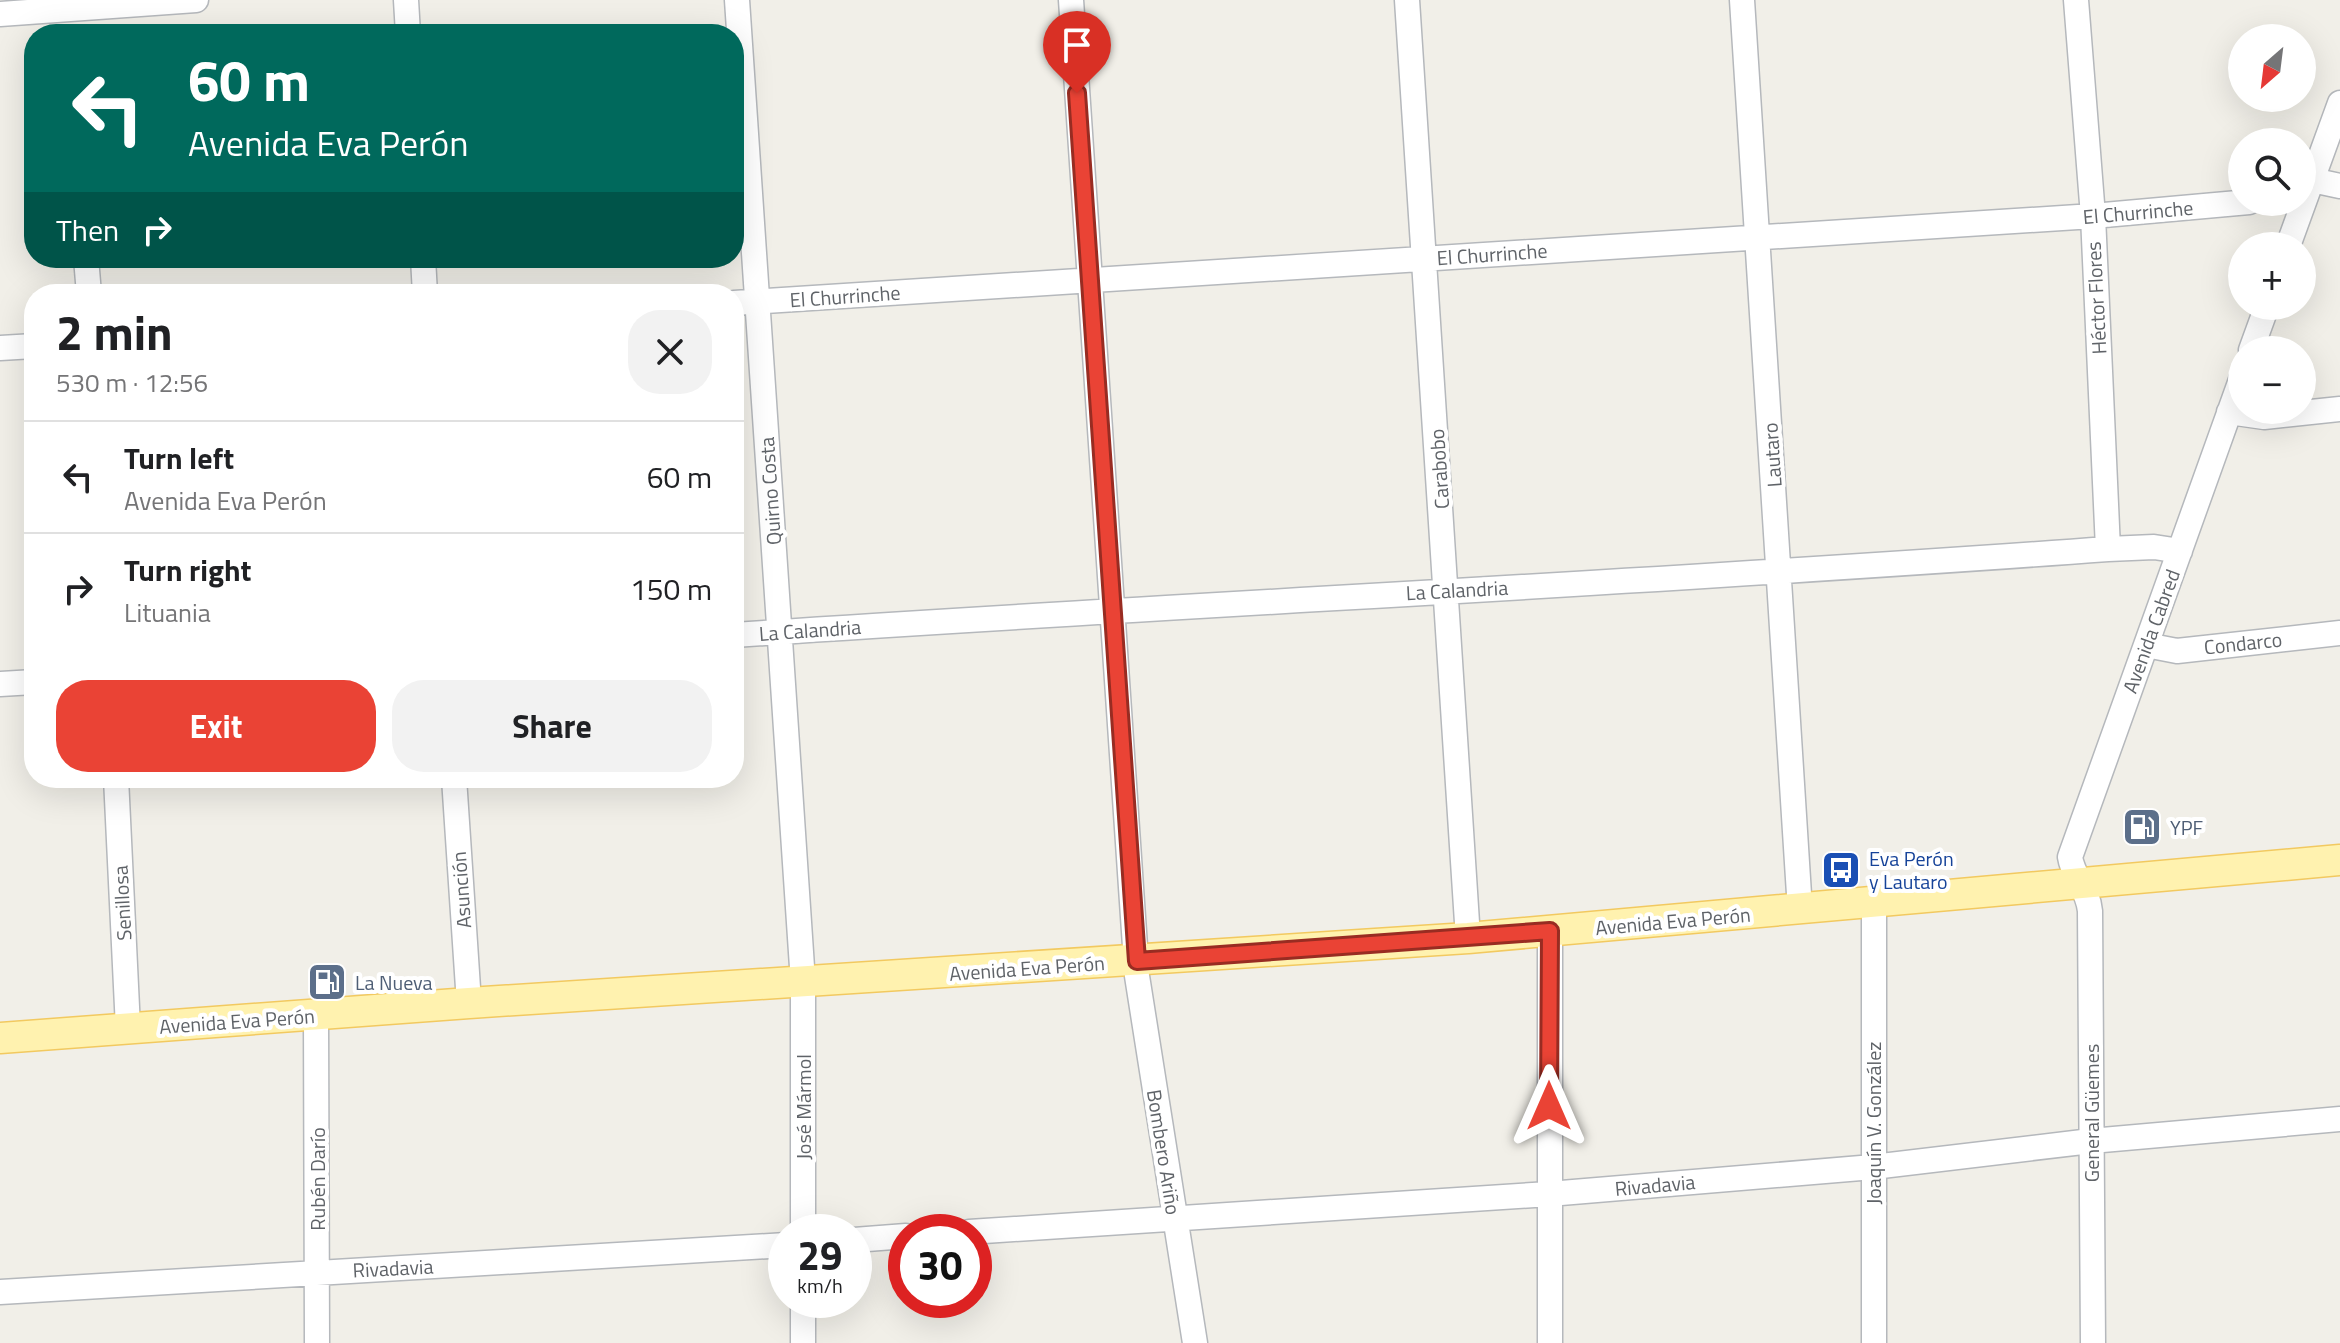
<!DOCTYPE html>
<meta charset="utf-8">
<style>
:root{--surface:#fff;--page:#f2f2f2;--text:#202124;--muted:#757577;--line:#e0e0e0;--accent:#ea4335}
body{margin:0;font-family:"Titillium Web",sans-serif;background:var(--page);color:var(--text);height:100vh;display:flex;flex-direction:column;font-size:30px;white-space:nowrap}
*{box-sizing:border-box;margin:0}
p{font-size:26px;color:var(--muted)}
.icon{flex:none;width:44px;height:44px;fill:none;stroke:currentColor;stroke-width:2;stroke-linecap:round;stroke-linejoin:round}
.map{position:relative;flex:1;overflow:hidden}
.side{position:absolute;left:24px;top:284px;width:720px;height:504px;display:flex;flex-direction:column;background:var(--surface);border-radius:32px;box-shadow:0 8px 32px #0002}
.side>*{flex:none}
.guide{position:absolute;left:24px;top:24px;width:720px;height:244px;border-radius:32px;box-shadow:0 8px 32px #0002;background:#00695c;color:#fff;overflow:hidden}
.needle{width:52px;rotate:208deg}
.fabs{position:absolute;left:2228px;top:24px;display:grid;gap:16px}
.fabs a{display:grid;place-items:center;width:88px;height:88px;border-radius:50%;background:var(--surface);box-shadow:0 8px 32px #0002;font-size:40px}
.speed{position:absolute;left:768px;top:1214px;display:flex;gap:16px;font-size:40px;font-weight:700;text-align:center}
.speed>*{display:grid;place-content:center;width:104px;height:104px;border-radius:50%;background:var(--surface);box-shadow:0 8px 32px #0002;line-height:1}
.speed small{font-size:20px;font-weight:400}
.speed .limit{border:12px solid #d22;background:#fff;color:#111}
.pin{position:absolute;display:grid;place-items:center;width:68px;height:68px;color:#fff;margin:-82px -34px;border-radius:50% 50% 50% 0;rotate:-45deg;box-shadow:0 0 8px #0007}
.pin .icon{rotate:45deg}
.me{position:absolute;width:88px;margin:-44px;rotate:0deg;stroke-linejoin:round;filter:drop-shadow(0 0 6px #0008)}
.turn{display:flex;align-items:center;gap:28px;height:168px;padding:0 32px;font-size:36px}
.turn .icon{width:104px;height:104px;stroke-width:2.5}
.turn b{display:block;font-size:56px;line-height:68px}
.then{display:flex;align-items:center;height:76px;padding:0 32px;background:#0003;gap:16px;font-size:30px}
.round{display:grid;place-items:center;flex:none;width:84px;height:84px;border-radius:32px;background:var(--page)}
.summary{display:flex;align-items:center;justify-content:space-between;height:136px;padding:0 32px}
h1{font-size:48px;font-weight:700;line-height:60px}
.primary-button{display:flex;gap:16px;margin-top:auto;padding:16px 32px}
.primary-button a{flex:1;height:92px;border-radius:32px;background:var(--accent);color:#fff;font-size:32px;font-weight:700;line-height:92px;text-align:center}
.primary-button a+a{background:var(--page);color:var(--text)}
ul{padding:0;list-style:none}
li{display:flex;align-items:center;gap:24px;height:112px;padding:0 32px;border-top:2px solid var(--line)}
li div{flex:1}
li b{display:block;font-size:30px}
li em{font-style:normal}
.map>svg:first-child{display:block}
.lines{fill:none;stroke-linecap:round;stroke-linejoin:round}
.minor-casing{stroke:#b5b8bc;stroke-width:27}
.major-casing{stroke:#f2c960;stroke-width:33}
.minor{stroke:#fff;stroke-width:24}
.major{stroke:#fff2af;stroke-width:30}
.route-casing{stroke:#982c22;stroke-width:20}
.route{stroke:#ea4335;stroke-width:14}
.labels{text-anchor:middle;dominant-baseline:central;stroke-width:8;stroke-linejoin:round;paint-order:stroke}
.street-label{font-size:20px;fill:#5f6368;stroke:#fff}
.service-label{font-size:20px;fill:#4e5e75;stroke:#fff;text-anchor:start}
.transit-label{font-size:20px;fill:#164399;stroke:#fff;text-anchor:start}
</style>
<div class="map">
<svg width="2340" height="1343" viewBox="0 0 2340 1343">
<rect width="100%" height="100%" fill="#f1efe8"/>
<g class="lines">
<g class="minor-casing">
<path id="minor" d="M406 0 408 34
M737 0 803 982V1232
M1071 0 1137 976 1195 1343
M1407 0 1468 938
M1742 0 1800 910
M2076 0 2093 216 2108 549
M0 14 196 0
M2312 180 2340 186
M2288 246 2340 103
M86 258 89 294
M423 258 425 294
M734 303 2093 216 2249 202
M0 348 34 346
M2251 350 2267 306
M2229 412 2264 417 2340 409
M734 635C1192 604 1650 583 2108 549L2154 547 2180 551
M2146 645 2177 651 2340 633
M0 684 34 682
M116 778 128 1028
M454 778 469 1003
M1550 931V1343
M316 1016 317 1343
M969 1232 1549 1194 1873 1167 2091 1141 2340 1119
M854 1240 906 1236
M0 1292 786 1245
M803 1343V1300
M1874 1343V903
M2093 1343 2090 911C2088 889 2073 877 2070 857L2242 377"/>
</g>
<g class="major-casing">
<path id="major" d="M0 1038 469 1003 1468 938 2340 860"/>
</g>
<use href="#minor" class="minor"/>
<use href="#major" class="major"/>
</g>
<g class="lines">
<g class="route-casing">
<path id="route" d="M1077 93 1137 961 1550 931 1549 1106"/>
</g>
<use href="#route" class="route"/>
</g>
<defs>
<g id="fuel-square" transform="scale(2)"><rect x="-9" y="-9" width="18" height="18" rx="4" fill="#5c6f8a" stroke="#fff"/><path d="M-5.5-6h7V0h2V4h1.3V-2.5L3-4.5l.8-.8L6-3V5H2.5V1h-1V6h-7ZM-4.2-4.7v3.2H.2V-4.7Z" fill="#fff"/></g>
<g id="bus-square" transform="scale(2)"><rect x="-9" y="-9" width="18" height="18" rx="4" fill="#1a4fb4" stroke="#fff"/><path d="M-5-6H5V4H4V6H2V4H-2V6H-4V4H-5ZM-3.5-4V0h7V-4ZM-3.5 1.2v1.5H-2V1.2ZM2 1.2v1.5H3.5V1.2Z" fill="#fff"/></g>
</defs>
<g fill-rule="evenodd">
<use href="#fuel-square" x="2142" y="827"/>
<use href="#bus-square" x="1841" y="870"/>
<use href="#fuel-square" x="327" y="982"/>
</g>
<g class="labels">
<g class="street-label">
<text transform="translate(2138 212) rotate(-5)">El Churrinche</text>
<text transform="translate(1492 254) rotate(-4)">El Churrinche</text>
<text transform="translate(845 296) rotate(-4)">El Churrinche</text>
<text transform="translate(2096 298) rotate(-93)">Héctor Flores</text>
<text transform="translate(1772 455) rotate(-94)">Lautaro</text>
<text transform="translate(1439 469) rotate(-94)">Carabobo</text>
<text transform="translate(770 491) rotate(-94)">Quirno Costa</text>
<text transform="translate(1457 590) rotate(-3)">La Calandria</text>
<text transform="translate(810 630) rotate(-4)">La Calandria</text>
<text transform="translate(2151 631) rotate(-70)">Avenida Cabred</text>
<text transform="translate(2243 643) rotate(-6)">Condarco</text>
<text transform="translate(461 890) rotate(-94)">Asunción</text>
<text transform="translate(122 903) rotate(-93)">Senillosa</text>
<text transform="translate(1673 921) rotate(-5)">Avenida Eva Perón</text>
<text transform="translate(1027 968) rotate(-4)">Avenida Eva Perón</text>
<text transform="translate(237 1021) rotate(-4)">Avenida Eva Perón</text>
<text transform="translate(803 1107) rotate(-90)">José Mármol</text>
<text transform="translate(2091 1113) rotate(-90)">General Güemes</text>
<text transform="translate(1873 1123) rotate(-90)">Joaquín V. González</text>
<text transform="translate(1164 1152) rotate(81)">Bombero Ariño</text>
<text transform="translate(317 1179) rotate(-90)">Rubén Darío</text>
<text transform="translate(1655 1185) rotate(-5)">Rivadavia</text>
<text transform="translate(393 1268) rotate(-3)">Rivadavia</text>
</g>
<g class="service-label">
<text x="2170" y="827">YPF</text>
<text x="355" y="982">La Nueva</text>
</g>
<g class="transit-label">
<text x="1869" y="858">Eva Perón<tspan x="1869" dy="23">y Lautaro</tspan></text>
</g>
</g>
</svg>
<div class="fabs">
<a><svg class="needle" viewBox="-14 -14 28 28"><path d="M0-13l5 13h-10z" fill="#e53935"/><path d="M0 13l5-13h-10z" fill="#757577"/></svg></a>
<a><svg class="icon" aria-label="search" viewBox="0 0 24 24"><circle cx="10" cy="10" r="6"/><path d="M15 15l6 6"/></svg></a>
<a>+</a>
<a>−</a>
</div>
<div class="speed"><div>29<small>km/h</small></div><div class="limit">30</div></div>
<div class="pin" style="left:1077px;top:93px;background:#d93025"><svg class="icon" aria-label="arrive" viewBox="0 0 24 24"><path d="M6 21V4h12l-3 4 3 4H6"/></svg></div>
<svg class="me" style="left:1549px;top:1106px" viewBox="-20 -20 40 40"><path d="M0-17L14 15 0 8-14 15z" fill="#ea4335" stroke="#fff" stroke-width="4"/></svg>
<div class="guide">
<div class="turn"><svg class="icon" aria-label="left" viewBox="0 0 24 24"><path d="M17 20v-9H6M10 6l-5 5 5 5"/></svg><div><b>60 m</b>Avenida Eva Perón</div></div>
<div class="then">Then<svg class="icon" aria-label="right" viewBox="0 0 24 24"><path d="M7 20v-9h11M14 6l5 5-5 5"/></svg></div>
</div>
<section class="side">
<div class="summary"><div><h1>2 min</h1><p>530 m · 12:56</p></div><a class="round"><svg class="icon" aria-label="close" viewBox="0 0 24 24"><path d="M6 6l12 12M18 6L6 18"/></svg></a></div>
<ul>
<li><svg class="icon" aria-label="left" viewBox="0 0 24 24"><path d="M17 20v-9H6M10 6l-5 5 5 5"/></svg><div><b>Turn left</b><p>Avenida Eva Perón</p></div><em>60 m</em></li>
<li><svg class="icon" aria-label="right" viewBox="0 0 24 24"><path d="M7 20v-9h11M14 6l5 5-5 5"/></svg><div><b>Turn right</b><p>Lituania</p></div><em>150 m</em></li>
</ul>
<div class="primary-button"><a>Exit</a><a>Share</a></div>
</section>
</div>
